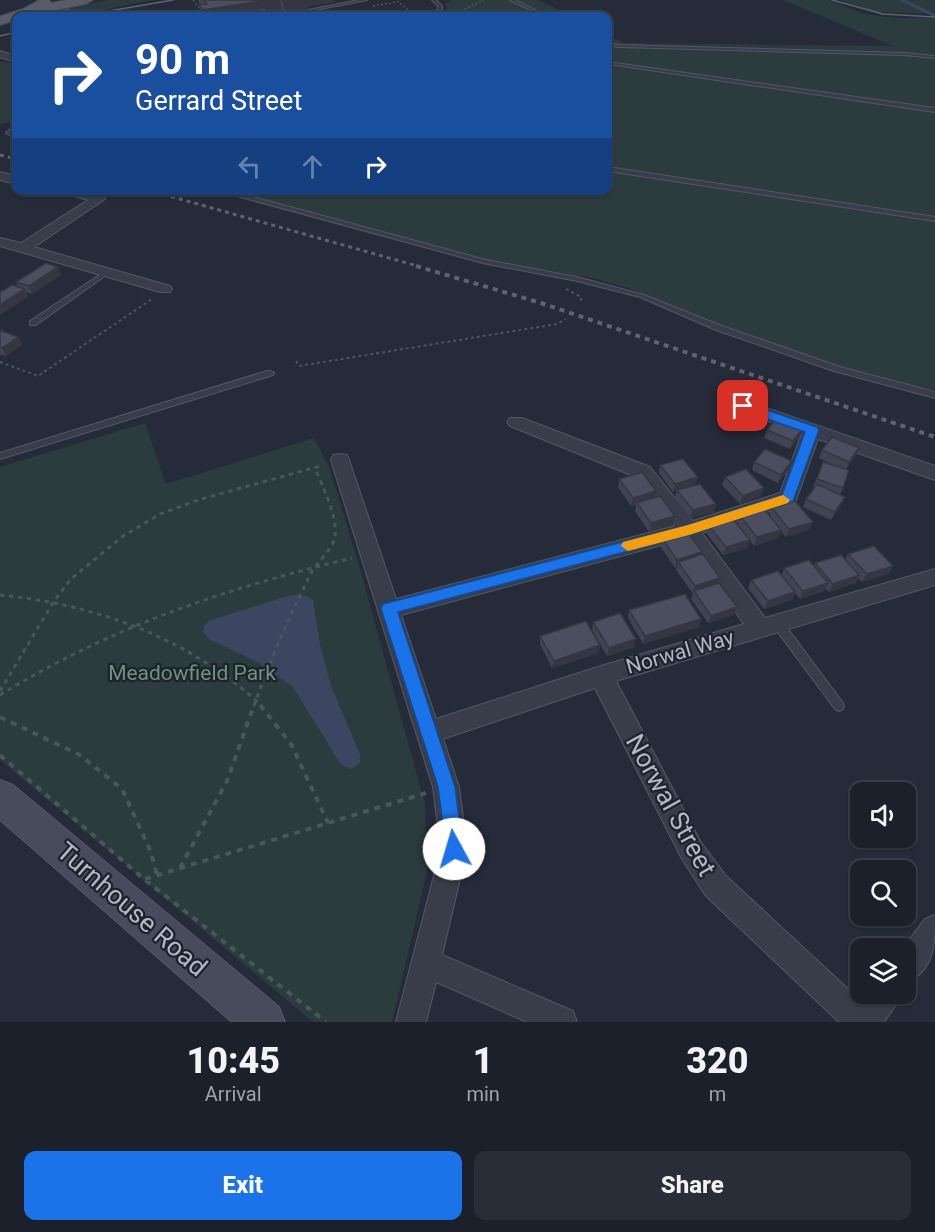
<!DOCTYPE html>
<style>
:root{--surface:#1c202b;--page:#292d37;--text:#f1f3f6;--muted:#a0a3a9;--line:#3a3e47;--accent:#1a73e8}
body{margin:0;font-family:Roboto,sans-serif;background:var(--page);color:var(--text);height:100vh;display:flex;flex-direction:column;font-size:22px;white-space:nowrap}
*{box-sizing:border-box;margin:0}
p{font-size:20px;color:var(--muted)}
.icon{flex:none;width:33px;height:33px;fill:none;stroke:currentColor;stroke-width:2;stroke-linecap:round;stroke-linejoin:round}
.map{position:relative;height:1022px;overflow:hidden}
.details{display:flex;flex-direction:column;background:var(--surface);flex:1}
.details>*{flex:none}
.guide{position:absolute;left:12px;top:12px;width:600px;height:183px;border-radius:12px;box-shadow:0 2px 4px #0004,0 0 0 2px var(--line);background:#1a4fa0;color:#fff;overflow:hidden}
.controls{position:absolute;left:850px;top:782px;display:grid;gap:12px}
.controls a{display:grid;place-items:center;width:66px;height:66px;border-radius:12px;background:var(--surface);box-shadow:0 2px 4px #0004,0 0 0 2px var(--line);font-size:30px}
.pin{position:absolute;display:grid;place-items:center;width:51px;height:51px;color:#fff;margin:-26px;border-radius:12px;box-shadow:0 3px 9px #0006}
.me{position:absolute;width:66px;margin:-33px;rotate:354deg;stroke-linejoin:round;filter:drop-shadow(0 0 4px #0008)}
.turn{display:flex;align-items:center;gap:21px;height:126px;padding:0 24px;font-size:27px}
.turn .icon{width:78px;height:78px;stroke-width:2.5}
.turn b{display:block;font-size:42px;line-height:51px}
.lanes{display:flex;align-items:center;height:57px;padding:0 24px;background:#0003;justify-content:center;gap:30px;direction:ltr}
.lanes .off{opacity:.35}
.eta{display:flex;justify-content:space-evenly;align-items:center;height:102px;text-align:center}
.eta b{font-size:36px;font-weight:800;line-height:42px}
.action{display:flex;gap:12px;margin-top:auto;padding:12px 24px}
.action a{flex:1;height:69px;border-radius:12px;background:var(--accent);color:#fff;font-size:24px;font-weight:800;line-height:69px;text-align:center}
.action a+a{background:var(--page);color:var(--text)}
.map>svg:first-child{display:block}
.green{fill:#2b3b3e}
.water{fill:#3d4660}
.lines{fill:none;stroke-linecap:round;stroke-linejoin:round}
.stream{stroke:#3d4660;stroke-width:3}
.lane-casing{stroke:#545864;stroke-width:2}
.street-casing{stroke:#545864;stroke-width:2}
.secondary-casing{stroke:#545864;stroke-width:2}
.primary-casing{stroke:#424652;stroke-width:2}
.path-far3{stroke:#49565b;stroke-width:1.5;stroke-dasharray:2 2;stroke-linecap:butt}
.path-far2{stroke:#49565b;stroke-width:2;stroke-dasharray:3 3;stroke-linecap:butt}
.path-far1{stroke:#49565b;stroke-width:3;stroke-dasharray:4.5 4.5;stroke-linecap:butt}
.path{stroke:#49565b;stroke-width:4;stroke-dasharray:6 6;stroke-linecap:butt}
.lane{fill:#393d49;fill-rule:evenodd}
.street{fill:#393d49;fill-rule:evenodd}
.secondary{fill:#474c5c;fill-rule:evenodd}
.primary{fill:#575c69;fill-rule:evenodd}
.tram{stroke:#5d6372;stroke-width:1.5}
.rail-far1{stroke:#5d6372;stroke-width:3;stroke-dasharray:4 4;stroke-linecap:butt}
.rail{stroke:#5d6372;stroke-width:4;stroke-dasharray:5 5;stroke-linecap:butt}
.wall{fill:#404352}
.shaded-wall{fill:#343742}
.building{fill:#4a4e5f;stroke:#343742;stroke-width:1.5}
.route{fill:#1a73e8;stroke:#114b97;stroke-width:1.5}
.slow{fill:#f59e0b}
.labels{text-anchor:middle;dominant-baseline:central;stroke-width:4.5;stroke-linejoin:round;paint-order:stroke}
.street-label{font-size:21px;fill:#b4b8c5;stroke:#1e222e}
.park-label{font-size:21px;fill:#6e937c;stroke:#1e222e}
.near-street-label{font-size:26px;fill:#b4b8c5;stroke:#1e222e}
</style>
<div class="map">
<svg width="935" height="1022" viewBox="0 0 935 1022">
<rect width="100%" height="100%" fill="#252b39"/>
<path class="green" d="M108 0H156C121 5 85 16 50 16L70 11 49 12Z
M452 0H539L571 16H450L459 11 437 16 446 11 447 7 445 4Z
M783 0H828L865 14 895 18H935V109L608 62V35L624 43 893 46Z
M839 0H935V14L876 12Z
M0 62 16 63V121L0 124Z
M608 65 935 111V390L895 383 761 342 628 288 593 278 471 258 234 191 608 190Z
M145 423 166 484 314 438 329 467 358 562 425 804 427 872 392 1022H313L0 760V467Z"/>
<path class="water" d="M291 595 307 596 313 600 320 644 331 686 360 754V763L351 769 343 766 338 760 293 687 257 662 209 639 203 632 204 626 209 621Z"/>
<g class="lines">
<path class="stream" d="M902 0 935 16"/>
<g class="lane-casing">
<path id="lane" d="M359 0H367L284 16H278Z
M432 0H436L442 6V9L431 16H427L438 9V6Z
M510 0H515L547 16H543Z
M40 8H42L52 14 68 10 70 11 51 16 40 10Z
M608 43 619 45 904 53 935 56V58L904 55 619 47 608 45Z
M608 62 935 108V112L608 64Z
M16 124V128L12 133 16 135V139L6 133Z
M608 167 935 217V221L608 171Z
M215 190H227L486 260 577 277 644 295 722 326 840 367 935 392V398L834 371 716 330 640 297 577 281 483 263Z
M107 270 110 272 109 273 36 325H30V321Z
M267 371H270L274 373 273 375 0 459V453Z
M778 620 782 621 843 703 844 706 843 709 839 711 835 709 774 627 773 624 774 621Z"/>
</g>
<g class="street-casing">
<path id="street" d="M0 51 16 56V62L0 57Z
M0 172 16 176V184L0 180Z
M57 190H80L104 196 105 199 34 247 170 286 172 289 170 292H160L0 246V238L21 243 88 200Z
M743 400 935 466V480L818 439 795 503 702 533 765 618 935 569V585L616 681 700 841 726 876 862 1002 868 993H902L897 1003 884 1022H839L706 896 682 859 595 688 443 739 459 787 467 849 442 955 573 1011 577 1022H527L436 982 426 1022H396L441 849 433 787 331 460 333 455 340 454 347 455 349 460 396 599 675 526 636 477 510 426 507 422 510 418H522L650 467 693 521 780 493 802 433 737 410 734 406 737 402ZM684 539 744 624 601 666 436 719 401 615Z
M935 915C935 943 935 970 906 983V948H903L925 919Z"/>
</g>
<g class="secondary-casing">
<path id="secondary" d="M0 780 13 785 279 1007 285 1022H232L0 820Z"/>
</g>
<g class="primary-casing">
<path id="primary" d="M39 0H49L51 3 66 0H93L86 4 28 16H16V20L0 25V16L23 9Z"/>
</g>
<path class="path-far3" d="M193 0 201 10
M397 1 410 11 419 14
M373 6 397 2
M450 16 484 0"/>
<path class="path-far2" d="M566 289 581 297V302
M296 361 299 366 557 324 566 319
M0 362 38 376 152 299"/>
<path class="path-far1" d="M0 595C98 605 189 638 262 706
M0 691 54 601 71 579 123 536 160 514 198 500 324 465
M0 695C113 626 224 589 352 558
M254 706C270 660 290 615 312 571 318 561 333 549 335 537 338 515 322 487 315 467"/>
<path class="path" d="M260 705 291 744 328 823
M0 717 80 755 122 789 150 850 157 875
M0 755 144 879 326 1022
M180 868 227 781 254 705
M145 879 426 793"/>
<use href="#lane" class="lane"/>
<use href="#street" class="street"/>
<use href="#secondary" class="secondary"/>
<use href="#primary" class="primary"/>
<path class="tram" d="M832 0 883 14 935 17
M80 16 173 0
M0 36 16 32"/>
<path class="rail-far1" d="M0 155 16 159
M148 190 421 267"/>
<path class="rail" d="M416 266 541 303 935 437"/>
</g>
<path class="wall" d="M198 0H335V2L309 6V10L285 14 282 10 268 12 269 16H201L199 5H200Z
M61 275 32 294 26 292 28 297 18 287 16 282Z
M0 330 18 337 22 345 6 356 0 354Z
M803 428 800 436 790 449 764 438 767 430Z
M859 448 855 456 846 469 843 488 840 495 845 497 841 505 831 520 803 507 806 499 814 488 813 487 823 462 835 466 819 458 822 450Z
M754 462 789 469 778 483 752 470Z
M660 465 698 477 695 485 716 504 714 512 690 518 675 498 677 490 673 492 659 473Z
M725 477 761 496 740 504 722 485Z
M619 479 656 491 655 498 673 525 649 532 635 511 636 505 631 506 618 487Z
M772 508 809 530 786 537 781 531 778 538 754 546 738 525 740 516H769Z
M709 526 747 548 723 555 707 534Z
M662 538 702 552 701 555 718 583 737 607 734 615 708 623 691 599 693 594 676 570 677 567 675 568 660 546Z
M848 554 893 566 888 574 862 582 858 578 855 583 829 592 825 588 824 591 800 599 795 593 792 600 764 609 748 588 751 580 782 575 784 568 814 566 815 563 845 560Z
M629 610 701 619 699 627 643 644 628 618Z
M593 622 634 647 607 656 592 630Z
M540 636 600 645 598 653 552 668 540 644Z"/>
<path class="shaded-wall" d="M268 0H280L282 10 268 12 269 16H239L236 12V16H204L203 10Z
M292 0H335V2L309 6V10L285 14 283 2Z
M58 267 61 275 32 294 29 286Z
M25 289 28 297 0 315V305Z
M18 337 22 345 6 356 2 348Z
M803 428 800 436 790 449 793 441Z
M859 448 855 456 846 470 849 462Z
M792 461 789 469 778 483 781 475Z
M698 477 695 486 673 492 675 484Z
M764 488 761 496 740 504 743 496Z
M656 491 655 500 637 503 636 505 631 506 633 498Z
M845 497 841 505 831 520 835 512Z
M716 504 714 512 690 518 693 510Z
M675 516 673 525 649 532 651 523Z
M813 522 809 530 786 537 789 529Z
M781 530 778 538 754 546 757 537Z
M750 540 747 548 723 555 726 547Z
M702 552 699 560 678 562 677 567 675 568 677 560Z
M893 566 888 574 862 582 867 574Z
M859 575 855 583 829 592 833 584Z
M720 578 717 586 694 591 692 594 695 586Z
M828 583 824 591 800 599 803 591Z
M795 592 792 600 764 609 768 601Z
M737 607 734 615 708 623 711 616Z
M701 619 699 627 643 644 645 636Z
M636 639 634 647 607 656 609 648Z
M600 645 598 653 552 668 554 661Z"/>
<path class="building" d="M204 0H268L203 10 199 5 207 4Z
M281 0H298L283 2Z
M265 8 268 11 239 15 236 12Z
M46 263 58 267 29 286 16 282Z
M12 285 25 289 0 305V292Z
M0 330 18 337 2 348 0 347Z
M777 417 803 428 793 441 767 430Z
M832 437 859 448 849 462 822 450Z
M765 449 792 461 781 475 754 462Z
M683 459 698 477 675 484 660 465Z
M823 462 849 470 843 488 817 479Z
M746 469 764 488 743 496 725 477Z
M642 472 656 491 633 498 619 479Z
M700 484 716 504 693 510 677 490Z
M817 484 845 497 835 512 806 499Z
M660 496 675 516 651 523 637 503Z
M795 501 813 522 789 529 772 508Z
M764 509 781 530 757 537 740 516Z
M733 519 750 540 726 547 709 526Z
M686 530 702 552 677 560 662 538Z
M874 546 893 566 867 574 848 554Z
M703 554 720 578 695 586 678 562Z
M841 555 859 575 833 584 815 563Z
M809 560 828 583 803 591 784 568Z
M778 571 795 592 768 601 751 580Z
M719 583 737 607 711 616 694 591Z
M685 594 701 619 645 636 629 610Z
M620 613 636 639 609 648 593 622Z
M586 621 600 645 554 661 540 636Z"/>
<path class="route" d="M743 402 817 427 819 430 793 501 689 535 398 612 455 787 463 849 460 855 454 858 447 855 438 787 381 609 383 604 688 525 782 495 805 432 738 409 737 406Z"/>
<path class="slow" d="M783 495 790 500 788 503 689 535 628 551 621 546 623 542 688 525Z"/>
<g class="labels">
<g class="street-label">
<text transform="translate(680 652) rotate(-16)">Norwal Way</text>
</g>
<g class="park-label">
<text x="192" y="673">Meadowfield Park</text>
</g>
<g class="near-street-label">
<text transform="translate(671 805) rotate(61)">Norwal Street</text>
<text transform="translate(132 909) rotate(41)">Turnhouse Road</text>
</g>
</g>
</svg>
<div class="controls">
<a><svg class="icon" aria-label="sound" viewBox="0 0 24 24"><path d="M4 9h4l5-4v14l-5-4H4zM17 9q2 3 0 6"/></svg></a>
<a><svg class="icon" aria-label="search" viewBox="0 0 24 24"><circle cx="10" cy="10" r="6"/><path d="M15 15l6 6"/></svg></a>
<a><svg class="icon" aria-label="layers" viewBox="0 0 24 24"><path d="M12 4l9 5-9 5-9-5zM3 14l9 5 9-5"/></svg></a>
</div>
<div class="pin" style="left:743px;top:406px;background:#d93025"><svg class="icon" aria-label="arrive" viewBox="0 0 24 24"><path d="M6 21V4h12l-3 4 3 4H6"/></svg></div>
<svg class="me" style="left:454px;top:849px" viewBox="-20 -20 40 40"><circle r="19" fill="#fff"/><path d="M0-13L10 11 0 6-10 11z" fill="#1a73e8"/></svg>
<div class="guide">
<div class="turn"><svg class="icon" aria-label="right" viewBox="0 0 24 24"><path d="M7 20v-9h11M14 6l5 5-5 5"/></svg><div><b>90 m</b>Gerrard Street</div></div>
<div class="lanes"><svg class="icon off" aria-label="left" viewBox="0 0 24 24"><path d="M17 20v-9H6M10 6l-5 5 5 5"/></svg><svg class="icon off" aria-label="ahead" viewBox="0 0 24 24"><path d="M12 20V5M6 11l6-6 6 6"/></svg><svg class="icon" aria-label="right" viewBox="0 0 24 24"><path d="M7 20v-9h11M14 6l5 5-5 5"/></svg></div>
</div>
</div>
<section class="details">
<div class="eta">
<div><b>10:45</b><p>Arrival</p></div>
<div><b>1</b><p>min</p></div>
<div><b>320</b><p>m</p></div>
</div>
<div class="action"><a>Exit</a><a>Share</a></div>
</section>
